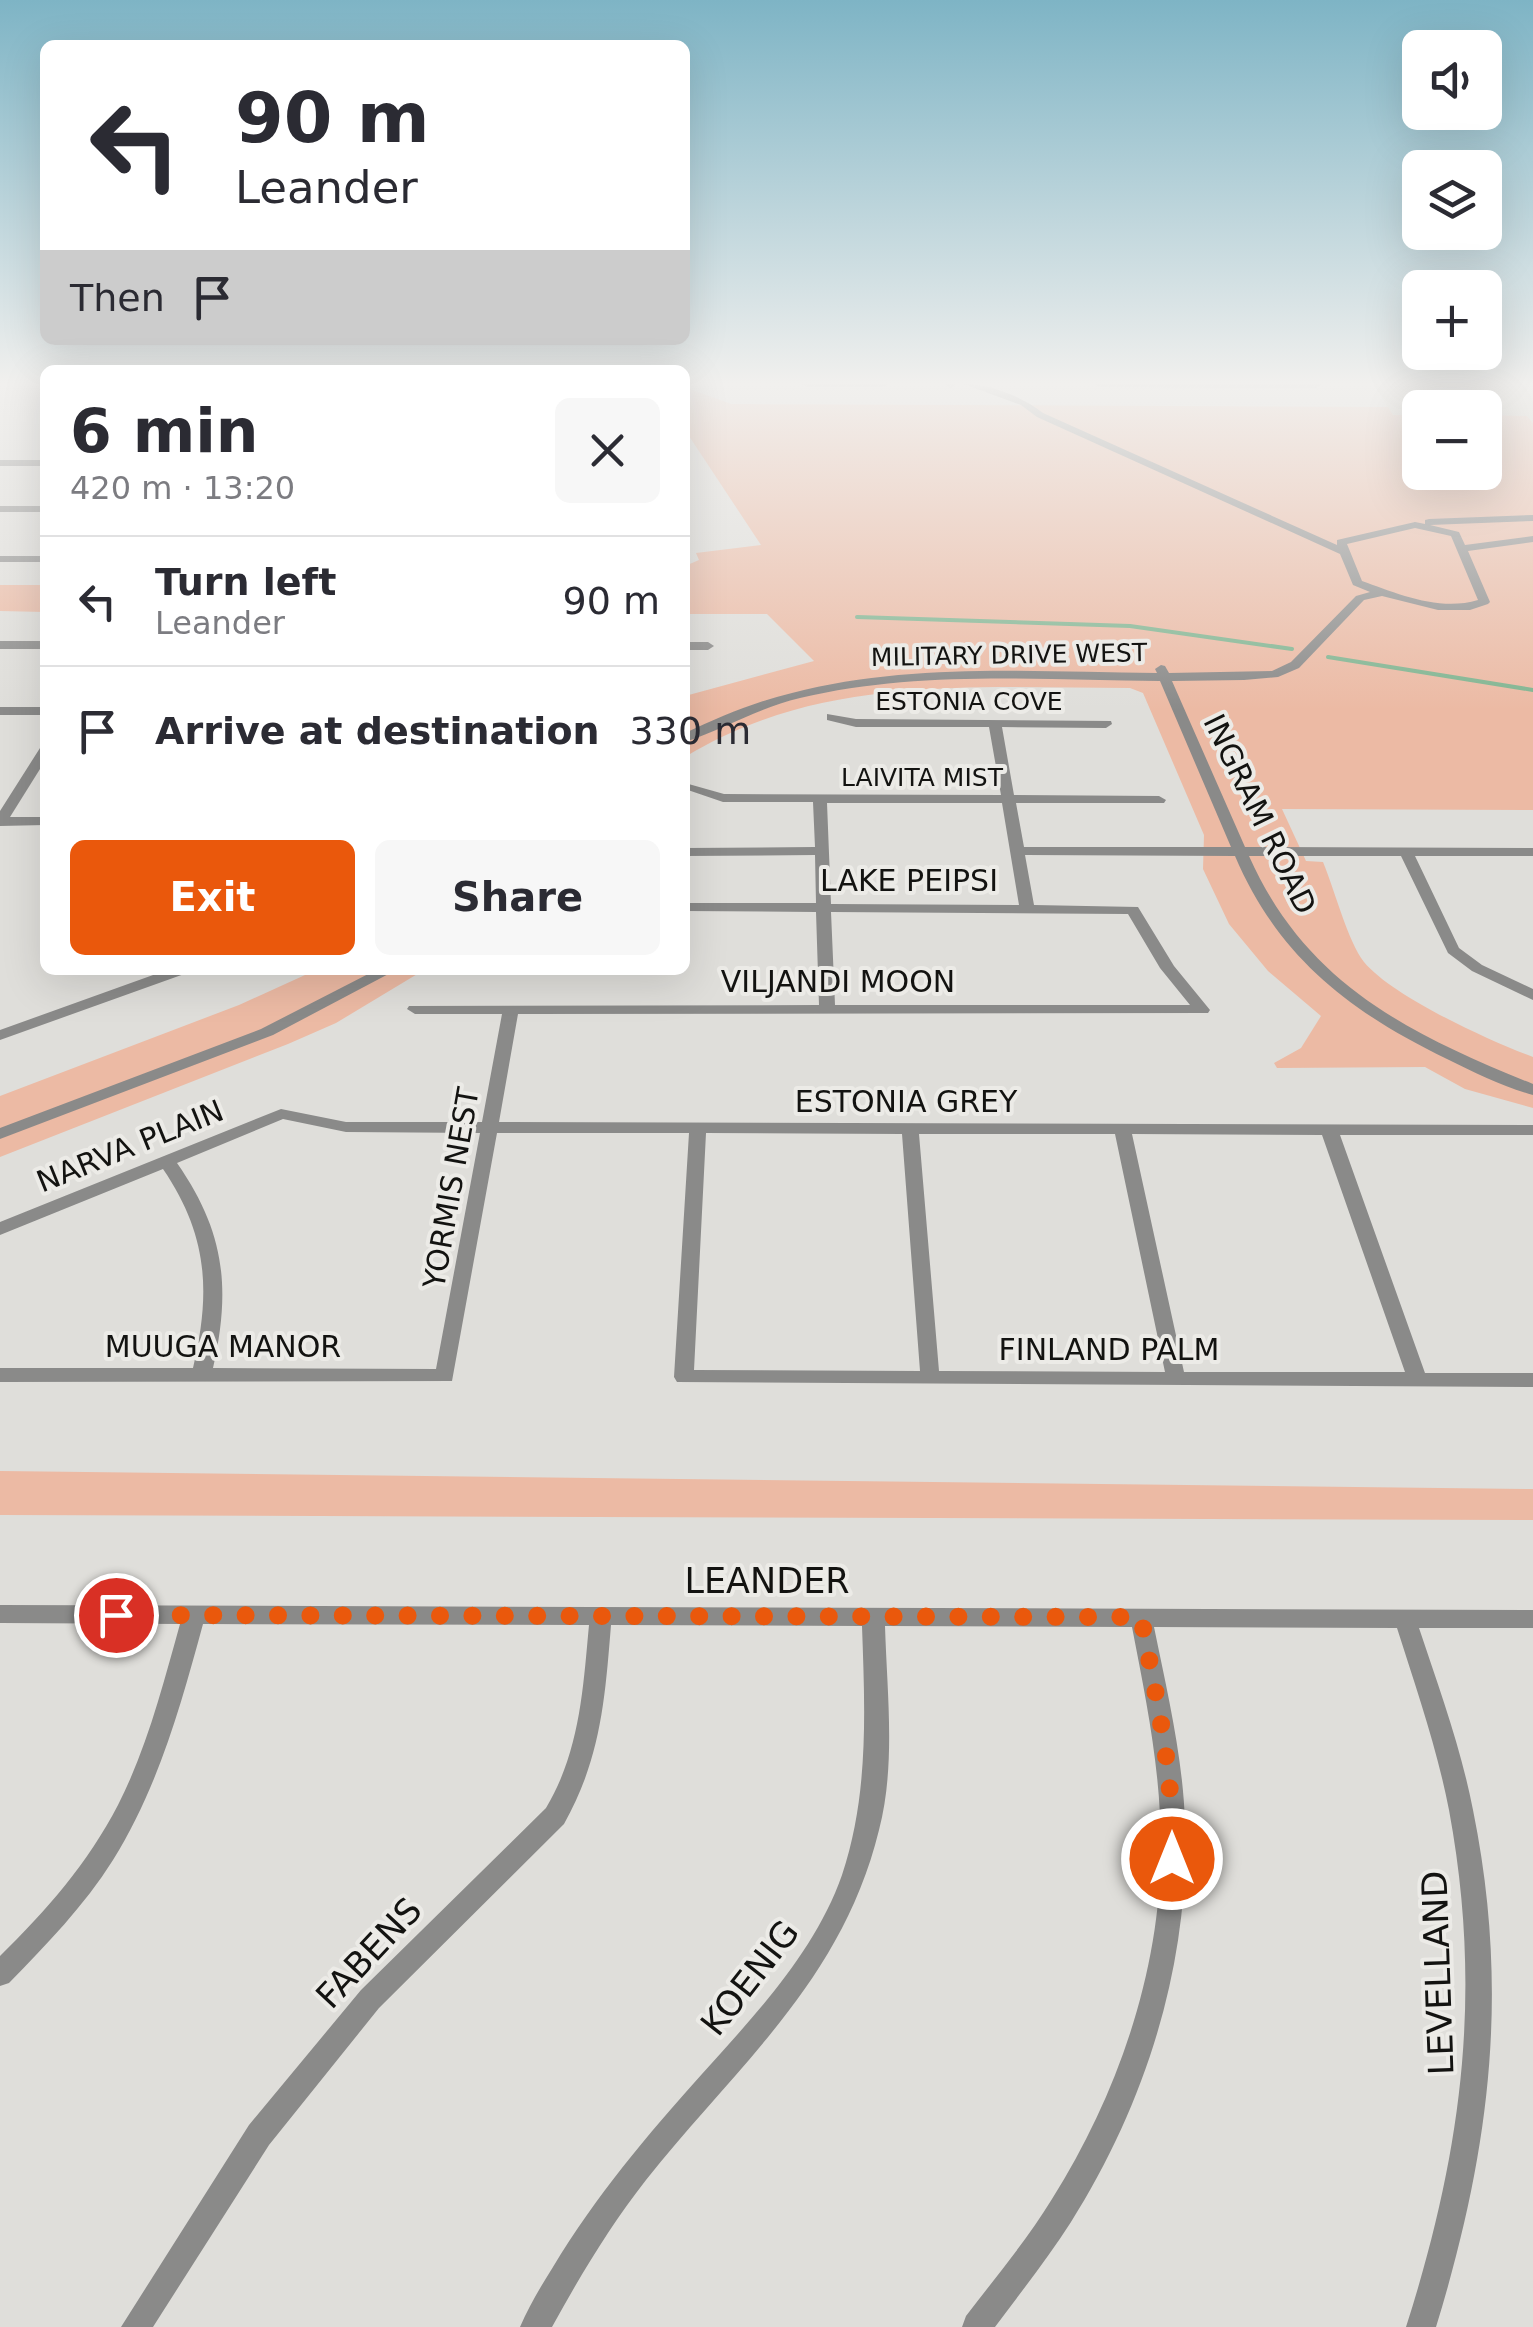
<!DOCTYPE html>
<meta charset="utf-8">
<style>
:root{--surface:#fff;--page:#f7f7f7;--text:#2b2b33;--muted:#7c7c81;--line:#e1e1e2;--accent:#ea580c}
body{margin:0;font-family:"DejaVu Sans",sans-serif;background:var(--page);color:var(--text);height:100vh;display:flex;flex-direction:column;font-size:38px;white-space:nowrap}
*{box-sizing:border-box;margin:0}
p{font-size:32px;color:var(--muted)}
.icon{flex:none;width:55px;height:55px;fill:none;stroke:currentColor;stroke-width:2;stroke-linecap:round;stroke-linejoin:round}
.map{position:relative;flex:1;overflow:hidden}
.details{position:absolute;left:40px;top:365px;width:650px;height:610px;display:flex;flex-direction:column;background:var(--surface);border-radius:15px;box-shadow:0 10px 40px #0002}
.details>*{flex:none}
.guide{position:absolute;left:40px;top:40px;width:650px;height:305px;border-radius:15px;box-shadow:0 10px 40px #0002;background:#fff;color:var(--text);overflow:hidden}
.controls{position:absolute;left:1402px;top:30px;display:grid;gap:20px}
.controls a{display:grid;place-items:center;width:100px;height:100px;border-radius:15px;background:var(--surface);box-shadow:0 10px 40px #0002;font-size:50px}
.pin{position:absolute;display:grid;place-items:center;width:85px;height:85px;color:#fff;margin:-42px;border:5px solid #fff;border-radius:50%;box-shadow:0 2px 10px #0007}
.me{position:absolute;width:110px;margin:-55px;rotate:0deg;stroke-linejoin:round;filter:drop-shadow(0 0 8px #0008)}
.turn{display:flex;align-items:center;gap:35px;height:210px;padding:0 30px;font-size:45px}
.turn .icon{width:130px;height:130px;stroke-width:2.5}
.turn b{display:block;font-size:70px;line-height:85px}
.then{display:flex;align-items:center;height:95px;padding:0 30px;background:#0003;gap:20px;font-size:38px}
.round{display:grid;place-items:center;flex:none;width:105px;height:105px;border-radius:15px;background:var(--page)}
.overview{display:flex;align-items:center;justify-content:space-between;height:170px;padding:0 30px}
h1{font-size:60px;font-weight:700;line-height:75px}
.button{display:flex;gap:20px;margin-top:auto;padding:20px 30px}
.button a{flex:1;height:115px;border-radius:15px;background:var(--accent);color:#fff;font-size:40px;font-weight:700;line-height:115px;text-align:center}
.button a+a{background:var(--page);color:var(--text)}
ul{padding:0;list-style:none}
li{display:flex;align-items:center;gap:30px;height:130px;padding:0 30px;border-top:2px solid var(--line)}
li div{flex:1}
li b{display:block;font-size:38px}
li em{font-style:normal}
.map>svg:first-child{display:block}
.built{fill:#d5d3c7}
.green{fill:#ecbaa4}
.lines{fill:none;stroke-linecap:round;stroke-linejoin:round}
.stream{stroke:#80b490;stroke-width:4}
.minor{fill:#8a8a89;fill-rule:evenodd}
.route{stroke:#ea580c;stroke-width:18;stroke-dasharray:0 32.4}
.labels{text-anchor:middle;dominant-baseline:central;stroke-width:8;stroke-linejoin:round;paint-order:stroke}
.far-street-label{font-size:25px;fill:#131311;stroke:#ecebe7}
.street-label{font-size:30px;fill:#131311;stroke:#ecebe7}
.near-street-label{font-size:35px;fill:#131311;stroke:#ecebe7}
</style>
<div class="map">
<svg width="1533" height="2327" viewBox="0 0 1533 2327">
<rect width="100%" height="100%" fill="#dfdeda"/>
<path class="built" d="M1373 384H1533V423L1527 416 1485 415V408H1420V415H1393Z"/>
<path class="green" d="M685 387 731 404 1388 407 1393 415H1420V472H1485V415L1527 416 1533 423V810L1282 809 1306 861 1323 862C1334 888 1348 942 1364 962 1393 997 1490 1041 1533 1057V1108L1465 1089 1425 1067 1277 1068 1274 1063 1301 1048 1321 1016 1268 971 1229 924 1203 869 1204 835 1143 693 1130 688C979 688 819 674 685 757V696L814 661 767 614H685V566L699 560 696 553 761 545 685 430Z
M0 585H45V612L0 611Z
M316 970H424L336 1023 288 1044 0 1157V1096L239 1005Z
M0 1471 1533 1489V1520L0 1515Z"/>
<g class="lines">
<path class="stream" d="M857 617 1130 626 1292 649
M1328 657 1533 690"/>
<path class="minor" d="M802 384H888L883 387H807Z
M956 384 950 388 945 385 946 384Z
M964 384C991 384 1022 397 1043 413L1337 545V540L1415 522 1425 524V520L1429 519 1533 515V521L1430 525 1459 532 1465 545 1533 536V542L1468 551 1490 602 1488 604 1470 610H1438L1382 596 1364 600 1299 668 1278 677 1244 680 1172 681 1245 847 1533 848V856H1415L1459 948 1482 965 1533 989V1000L1472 971 1448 953 1401 856H1249C1306 984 1409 1034 1533 1084V1095C1504 1087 1475 1073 1447 1059 1350 1012 1278 957 1235 856L1025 855 1034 905 1138 907 1174 966 1210 1010 1208 1013 518 1014 499 1122 1533 1125V1135H1340L1425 1373H1533V1387L677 1382 674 1377 689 1133H497L452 1381 0 1382V1368H193C211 1292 208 1235 163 1169L0 1235V1222L281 1109 346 1122H482L502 1014H415L407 1009 409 1006 819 1005 816 912 685 911V903H816L815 855 685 856V848L815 847 813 802H723L685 789V783L724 794 1001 795 989 727H856L827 720V714L856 719 1111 721 1112 724 1106 728 1002 727 1014 795 1159 796 1166 800 1164 803H1016L1024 847H1231L1160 681C1040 680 917 670 800 698 758 708 724 729 685 742V733C720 717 754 702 792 693 910 662 1036 672 1157 673L1155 669 1161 665 1165 666 1169 673 1272 671 1291 662 1356 596 1370 592 1353 585 1340 554 1037 417 1021 405ZM1415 528 1451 536 1478 600C1439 612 1396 593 1362 581L1347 544ZM827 803H1002L1019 905 831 904ZM831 912 1128 914 1160 968 1190 1005H835ZM283 1119 346 1132 480 1133 436 1369 213 1368C231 1288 225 1232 177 1163ZM706 1133 902 1134 920 1371 694 1370ZM919 1134H1115L1165 1372 939 1371ZM1132 1134 1322 1135 1405 1372H1184Z
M1095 384H1320L1321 385 1316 388 1100 387Z
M44 419 45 425 41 424V420Z
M0 460H45V466H0Z
M0 506H45V512H0Z
M0 556H45V562H0Z
M0 641H45V649H0Z
M685 642H708L714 646 708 650H685Z
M0 707H45V715H0Z
M45 747V761L10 817H45V825L0 826V811L40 748Z
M167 970H190L187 973 0 1040V1030Z
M376 970H396L273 1035 0 1139V1128L261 1029Z
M0 1605 1533 1610V1628H1419C1439 1688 1461 1748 1473 1810 1510 1992 1490 2151 1436 2327H1406C1462 2152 1483 1993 1449 1810 1437 1748 1416 1688 1397 1628L1154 1627C1167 1691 1183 1757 1185 1823 1190 1963 1146 2103 1071 2222 1048 2258 1021 2292 995 2327H962L966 2316C995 2278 1027 2240 1052 2199 1123 2086 1168 1950 1160 1815 1157 1752 1144 1689 1132 1627L885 1626C887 1693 896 1765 879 1830 842 1981 738 2064 646 2180 610 2226 580 2276 552 2327H520C529 2306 541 2286 553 2267 596 2196 647 2135 702 2074 755 2015 815 1952 842 1875 869 1794 865 1711 862 1626L611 1625C605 1699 601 1758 564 1824L379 2008 269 2145 153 2327H121L249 2125 361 1990 546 1808C580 1751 583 1689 589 1625L203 1624C181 1705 158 1788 113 1860 84 1906 47 1944 9 1983L0 1986V1956C46 1911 88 1863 118 1805 147 1748 163 1685 180 1624L0 1623Z"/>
</g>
<linearGradient id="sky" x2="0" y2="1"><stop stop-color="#7eb4c5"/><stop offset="0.54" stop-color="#f1f0ee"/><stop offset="1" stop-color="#f1f0ee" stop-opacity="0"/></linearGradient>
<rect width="1533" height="710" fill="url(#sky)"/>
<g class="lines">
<path class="route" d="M116 1615 1141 1617C1156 1697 1175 1777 1172 1859"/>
</g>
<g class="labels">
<g class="far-street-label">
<text transform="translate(1009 655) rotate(-1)">MILITARY DRIVE WEST</text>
<text x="969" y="701">ESTONIA COVE</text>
<text x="922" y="777">LAIVITA MIST</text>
</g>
<g class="street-label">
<text transform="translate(1260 814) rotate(64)">INGRAM ROAD</text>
<text x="909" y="880">LAKE PEIPSI</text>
<text x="838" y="981">VILJANDI MOON</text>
<text x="906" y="1101">ESTONIA GREY</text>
<text transform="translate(130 1146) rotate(-22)">NARVA PLAIN</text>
<text transform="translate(451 1188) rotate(-80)">YORMIS NEST</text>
<text x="223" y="1346">MUUGA MANOR</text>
<text x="1109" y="1349">FINLAND PALM</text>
</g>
<g class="near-street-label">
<text x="767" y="1581">LEANDER</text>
<text transform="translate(369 1953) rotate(-47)">FABENS</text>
<text transform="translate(1438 1973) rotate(-92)">LEVELLAND</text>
<text transform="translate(750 1978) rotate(-52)">KOENIG</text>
</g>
</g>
</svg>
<div class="controls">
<a><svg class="icon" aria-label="sound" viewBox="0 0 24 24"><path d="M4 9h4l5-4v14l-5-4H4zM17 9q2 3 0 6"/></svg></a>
<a><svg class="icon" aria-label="layers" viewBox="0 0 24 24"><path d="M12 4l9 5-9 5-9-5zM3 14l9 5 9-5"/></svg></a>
<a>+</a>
<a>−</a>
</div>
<div class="pin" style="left:116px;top:1615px;background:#d93025"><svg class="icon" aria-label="arrive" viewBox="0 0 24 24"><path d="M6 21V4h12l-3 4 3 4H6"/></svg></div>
<svg class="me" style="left:1172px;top:1859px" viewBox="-20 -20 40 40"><circle r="17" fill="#ea580c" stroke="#fff" stroke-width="3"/><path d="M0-11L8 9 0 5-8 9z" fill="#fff"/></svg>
<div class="guide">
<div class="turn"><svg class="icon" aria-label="left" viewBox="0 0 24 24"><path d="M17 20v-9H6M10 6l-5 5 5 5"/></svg><div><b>90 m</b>Leander</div></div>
<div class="then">Then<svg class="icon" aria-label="arrive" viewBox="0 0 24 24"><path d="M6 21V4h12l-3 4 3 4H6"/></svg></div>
</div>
<section class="details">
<div class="overview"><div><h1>6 min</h1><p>420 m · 13:20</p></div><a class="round"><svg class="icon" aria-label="close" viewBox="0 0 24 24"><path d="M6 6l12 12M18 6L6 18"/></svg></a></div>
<ul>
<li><svg class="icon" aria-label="left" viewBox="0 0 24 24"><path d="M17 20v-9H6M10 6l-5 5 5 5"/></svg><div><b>Turn left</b><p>Leander</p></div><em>90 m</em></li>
<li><svg class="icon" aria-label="arrive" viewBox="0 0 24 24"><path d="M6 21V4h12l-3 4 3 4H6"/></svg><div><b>Arrive at destination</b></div><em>330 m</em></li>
</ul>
<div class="button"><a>Exit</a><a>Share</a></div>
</section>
</div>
